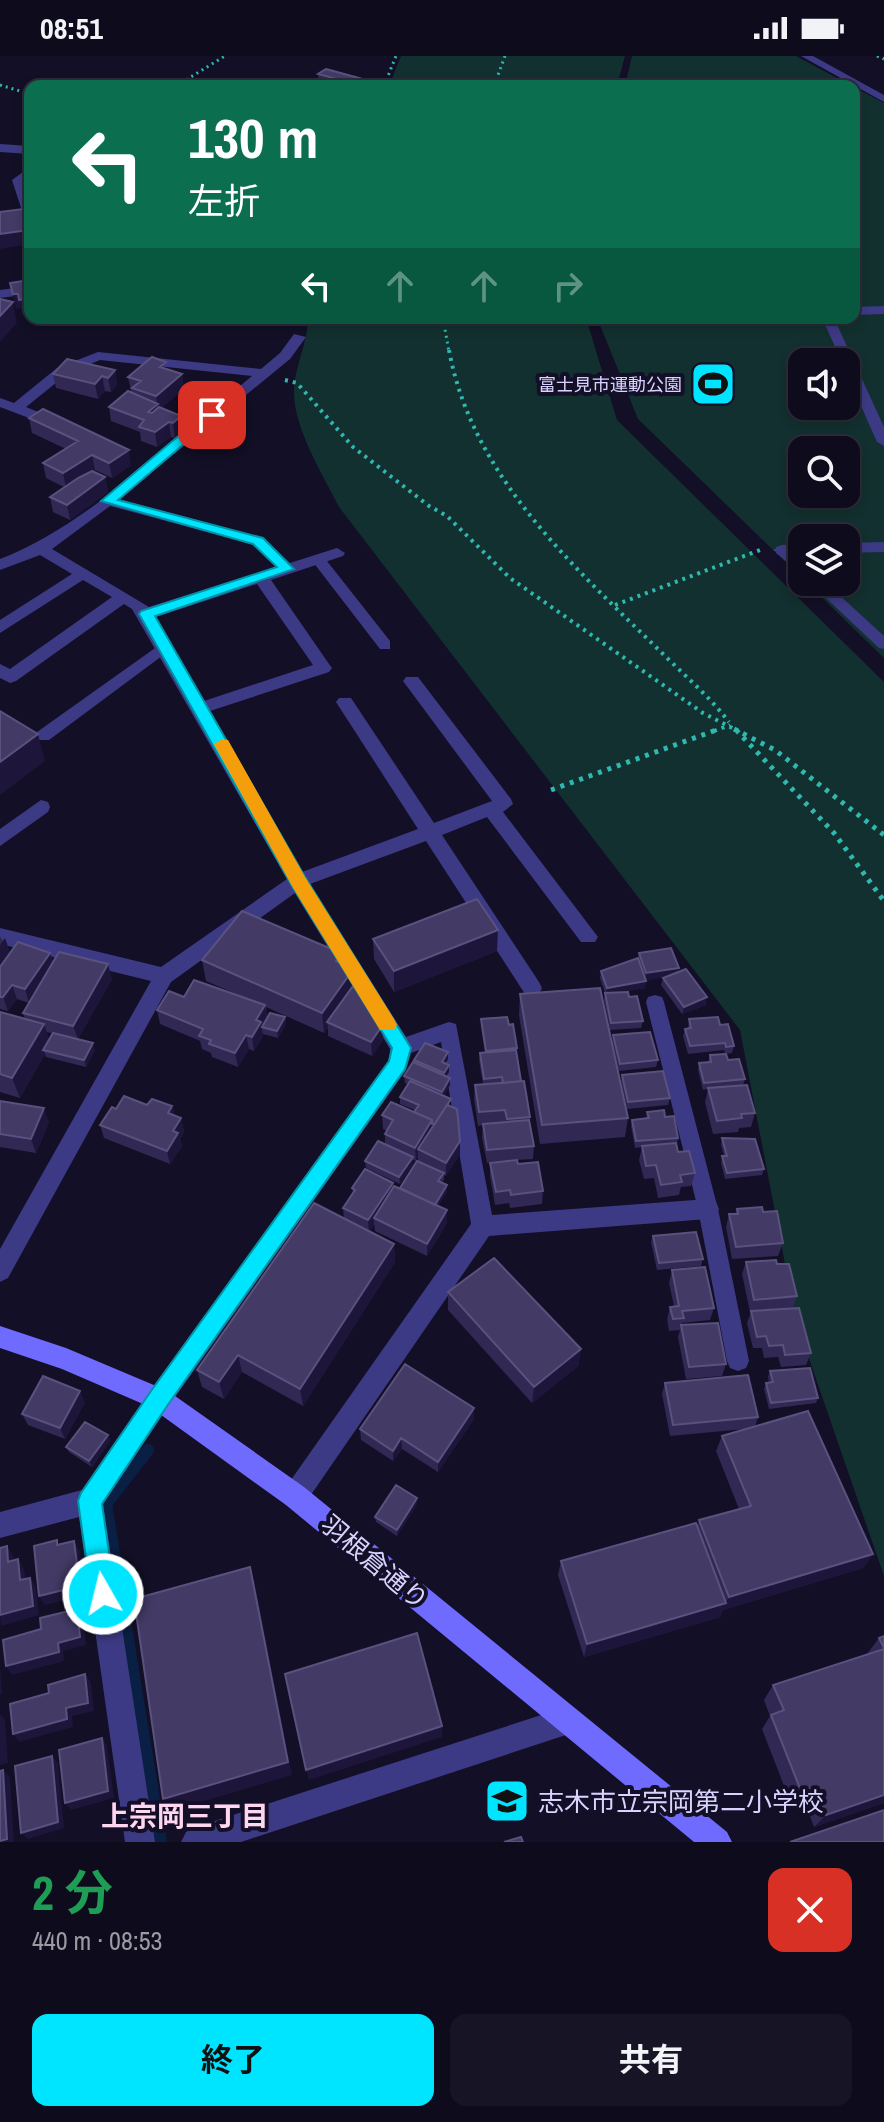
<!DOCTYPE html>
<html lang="ja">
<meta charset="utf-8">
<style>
:root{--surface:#0e0b1c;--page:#171425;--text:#f1f3f6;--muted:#9b9ba3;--line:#2e2b3b;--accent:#00e5ff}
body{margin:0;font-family:"Archivo Narrow","Noto Sans JP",sans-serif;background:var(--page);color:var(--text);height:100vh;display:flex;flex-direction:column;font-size:30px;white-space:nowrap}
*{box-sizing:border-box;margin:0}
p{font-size:26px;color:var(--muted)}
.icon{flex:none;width:44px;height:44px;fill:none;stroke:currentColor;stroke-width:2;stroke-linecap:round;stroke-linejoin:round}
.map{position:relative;height:1786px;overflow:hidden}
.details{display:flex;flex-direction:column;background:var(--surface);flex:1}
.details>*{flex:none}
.guide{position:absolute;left:24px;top:24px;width:836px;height:244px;border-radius:16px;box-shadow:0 4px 12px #0003,0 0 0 2px var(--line);background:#0b6e4f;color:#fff;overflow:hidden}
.fabs{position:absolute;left:788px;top:292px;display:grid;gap:16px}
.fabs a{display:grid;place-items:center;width:72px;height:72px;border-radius:16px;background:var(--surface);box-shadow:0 4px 12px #0003,0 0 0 2px var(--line);font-size:40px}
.pin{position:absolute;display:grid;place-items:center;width:68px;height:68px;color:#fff;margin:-34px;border-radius:16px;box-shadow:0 4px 12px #0006}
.me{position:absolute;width:88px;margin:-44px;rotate:352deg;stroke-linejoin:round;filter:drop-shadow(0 0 6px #0008)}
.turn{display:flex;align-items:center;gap:28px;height:168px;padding:0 32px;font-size:36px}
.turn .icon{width:104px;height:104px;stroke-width:2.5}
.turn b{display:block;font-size:56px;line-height:68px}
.lanes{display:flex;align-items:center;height:76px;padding:0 32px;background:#0003;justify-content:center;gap:40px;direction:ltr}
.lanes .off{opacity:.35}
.round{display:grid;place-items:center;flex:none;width:84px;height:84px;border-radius:16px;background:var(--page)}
.headline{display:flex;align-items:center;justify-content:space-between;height:136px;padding:0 32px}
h1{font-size:48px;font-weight:700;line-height:60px;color:#1e9e55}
.action{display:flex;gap:16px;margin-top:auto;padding:16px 32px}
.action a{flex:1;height:92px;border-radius:16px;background:var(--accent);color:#111;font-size:32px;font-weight:700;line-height:92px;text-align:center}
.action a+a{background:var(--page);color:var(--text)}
.status{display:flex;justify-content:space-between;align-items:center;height:56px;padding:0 40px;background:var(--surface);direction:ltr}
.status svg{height:22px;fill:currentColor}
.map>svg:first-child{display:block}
.green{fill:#12302f;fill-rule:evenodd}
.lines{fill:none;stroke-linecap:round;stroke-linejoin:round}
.stream{stroke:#0a1f44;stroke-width:12}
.path-far2{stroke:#2fb8b0;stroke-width:3;stroke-dasharray:2 4;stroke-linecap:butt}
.path-far1{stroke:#2fb8b0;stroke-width:4;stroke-dasharray:3 5;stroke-linecap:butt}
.path{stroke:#2fb8b0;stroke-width:5;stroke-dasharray:4 6;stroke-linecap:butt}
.lane{fill:#3d3a85;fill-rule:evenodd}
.street{fill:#3d3a85;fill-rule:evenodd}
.secondary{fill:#6f6bff;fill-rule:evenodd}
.wall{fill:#312854;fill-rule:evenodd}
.shaded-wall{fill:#1d163a}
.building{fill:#433a66;stroke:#5a527e;stroke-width:2}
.route{fill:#00e5ff;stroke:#0095a6;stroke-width:2}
.slow{fill:#f59e0b}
.labels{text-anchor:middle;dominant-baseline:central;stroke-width:8;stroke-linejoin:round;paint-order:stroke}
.far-poi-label{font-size:18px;fill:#d9d4ff;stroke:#130f26;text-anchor:end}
.near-street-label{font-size:26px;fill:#d9d4ff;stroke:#130f26}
.near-poi-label{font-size:26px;fill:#d9d4ff;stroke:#130f26;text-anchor:start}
.near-neighbourhood-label{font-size:28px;font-weight:bold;fill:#ffd6f0;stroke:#130f26}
</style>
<div class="status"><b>08:51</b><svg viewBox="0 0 49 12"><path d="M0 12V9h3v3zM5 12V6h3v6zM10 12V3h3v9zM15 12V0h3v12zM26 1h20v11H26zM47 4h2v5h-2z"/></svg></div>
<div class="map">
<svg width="884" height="1786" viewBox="0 0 884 1786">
<rect width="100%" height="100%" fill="#130f26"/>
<path class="green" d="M401 0H625L617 30H389Z
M632 0H796L852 30H625Z
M854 31 884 47V602L806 526H846V482H802V522L638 363 600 269V262H854ZM802 306H846V350H802ZM802 394H846V438H802Z
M308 262H586L617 364 884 626V1520L796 1265 740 974 339 451C323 419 293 371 294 335 294 311 308 287 308 262Z"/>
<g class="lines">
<path class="stream" d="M148 1394 106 1448 161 1786"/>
<path class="path-far2" d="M877 0 884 3
M0 29 30 38
M176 30 225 0
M384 30 396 0
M494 30 505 0
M443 262 449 296"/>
<path class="path-far1" d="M449 294C472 420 573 510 661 596 684 619 709 640 729 666
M285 324 297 327 353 391 429 450 447 460 510 522 703 657 738 675
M615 549 760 494
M714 675 730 669"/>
<path class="path" d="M734 673 775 694 884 779
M736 674 834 777 884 845
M551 734 719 673"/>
<path class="lane" d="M801 0H813L884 39V46Z
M884 250V258L854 259V251Z
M822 262H834L884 371V390L877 386 846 316V306H842Z
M781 490 802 505V518L776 497V491Z
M318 499 323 500 390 585V593H380L313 506 311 503Z
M809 526H825L884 580V593L879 592Z
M165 585 173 590 170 594 49 684H37L35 680 37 676Z
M655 939 662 941 664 946 718 1153 749 1305 746 1312 738 1315 730 1312 727 1305 698 1153 646 946 648 941Z"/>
<path class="street" d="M0 88 30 90V98L0 96Z
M30 111V121L24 125 30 142V165L24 161 12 124Z
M30 230V238L0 242V234Z
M294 278 306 281 290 303 119 443 264 482 290 507 337 492 345 497 343 500 271 524 329 608 332 612 329 616 210 655 302 816 418 773 336 646 339 642H351L434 767 492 745 403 625 406 621H418L511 743 513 748 503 756 598 881 595 886H581L487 761 442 779 539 926 542 932 539 938H525L426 785 310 828 406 981 449 966 456 968 492 1159 708 1143 716 1146 719 1153 716 1160 708 1163 489 1180 304 1449 295 1453 286 1449 282 1440 286 1431 471 1168 441 986 411 997 406 1014 168 1351 103 1448 155 1786H125L79 1461 0 1482V1456L82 1434 150 1335 389 1006 390 993 295 837 171 926 8 1222 0 1226V1193L151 925 0 888V872L161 911 287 823 132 553 124 548 16 625 10 627 0 622V608L10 613 112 541 83 524 0 577V564L72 518 40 499 0 514V503C87 470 178 380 252 320L100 304 67 318 26 351 63 366V372L58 373 0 351V342L14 347 57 312 98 296 261 313 280 297ZM110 450 252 488 276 511 149 551 52 493ZM257 528 313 609 204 645 156 561Z
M884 486V496L846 497V487Z
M802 488V498L781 499 773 494 781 489Z
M41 744 48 746 50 751 48 756 0 790V773Z
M566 1651 576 1655 580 1665 576 1675 566 1679 241 1786H181L186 1776 196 1771Z"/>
<path class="secondary" d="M0 1270 66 1292 168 1335 304 1431 727 1776 732 1786H694L286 1449 150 1351 62 1313 0 1292Z"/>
</g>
<path class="wall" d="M318 18 366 30H319Z
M111 262H133L131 266 111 264Z
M167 313 182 318 184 333 161 352 184 375 175 382 171 381 157 391 141 385 140 376 111 365 109 351 133 337 131 335 128 321Z
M115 314 117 329 111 336 105 335 98 343 56 332 53 318Z
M29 362 131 409 112 422 95 414 92 416 105 421 108 436 70 464 53 456 50 441 64 431 46 422 43 407 66 393 32 377Z
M0 880 10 897H50L53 906 112 923 78 983 95 994 86 1011 46 1001 45 998 20 1042 0 1036V956L25 963 23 957 29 947 17 943 8 955 0 953ZM46 976 52 977 49 983Z
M373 883 497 895 394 936 374 903Z
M639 897 678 916 706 949 682 958 661 929 663 922 665 921 646 924 645 932 622 936 629 941 643 965 641 972 610 974 604 944 605 937 600 922 601 915 638 904Z
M202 904 342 908 355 931 382 970 383 984 372 1000 328 980V972L324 977 266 951 267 962 285 961 286 968 278 982 263 978V980L254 995 249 993 238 1011 212 1001 211 997 202 993 200 985 160 968 157 954 184 941H243L206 925Z
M520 938 628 1062 625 1081 540 1088 519 959Z
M481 963 517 992V999L521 1025 530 1061V1067L534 1090 533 1103 517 1104 518 1108 543 1135 542 1148 510 1152 509 1147 495 1149 490 1120V1107L499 1106 487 1107 482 1082 483 1069 478 1070 474 1043 475 1029 483 1028 479 1004 480 997H485L481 971Z
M689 963 720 969 734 990 732 997 725 998 724 994 688 998 683 980 685 973 688 972Z
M613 979 658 1004 656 1011 619 1015 612 986Z
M710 999 728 1004 745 1023 743 1029 755 1057 751 1071 739 1072 738 1076 713 1078 705 1046 708 1033 703 1034 698 1014 699 1007 708 1006Z
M448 1003 445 1008 449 1009V1016L446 1020 450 1029 444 1040 451 1050 460 1098 446 1120 444 1119V1124L441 1127 447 1129V1136L438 1150 447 1154V1167L427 1200 375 1175 374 1168 370 1175 394 1188 395 1206 303 1350 242 1316 224 1343 202 1331 197 1314 344 1162 343 1152 353 1137 352 1132H400L418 1105V1101L416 1105 413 1104V1108L400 1128 366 1112 365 1105 385 1088V1078L387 1075 383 1073 382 1059 414 1056 415 1054 400 1048V1041L408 1028 405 1027 404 1020 414 1007V1004Z
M622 1019 670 1042 668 1049 627 1053 621 1026Z
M0 1045 49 1066 36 1097 0 1091Z
M147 1049 172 1050 175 1060 181 1062 184 1076 180 1083 182 1090 170 1108 104 1082 100 1069 116 1053Z
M647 1056 665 1061 678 1082 677 1088 678 1096 695 1117 691 1130 681 1131 679 1139 658 1142 654 1122 644 1123 639 1104 642 1091 635 1092 631 1070 632 1064 646 1062Z
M722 1082 764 1113 762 1119 725 1123 721 1107 722 1100H724L721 1089Z
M737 1153 763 1156 783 1187 778 1200 732 1203 726 1171 729 1158H735Z
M653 1180 703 1203 701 1210 657 1214 651 1186Z
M746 1206 777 1208 797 1240 793 1252 811 1297 806 1309 781 1311 778 1301 764 1302 762 1292H753L747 1267 751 1256H750L742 1218Z
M672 1214 714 1252 710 1264 682 1267V1269L726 1308 722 1320 686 1323 678 1281 680 1274 669 1275 667 1263 670 1251 674 1250 669 1227Z
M448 1236 581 1293 578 1310 532 1347 448 1254Z
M770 1315 818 1342 816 1347 769 1353 764 1333 766 1327H769L768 1321Z
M665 1327 758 1361 755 1370 873 1498 863 1512 723 1554 720 1561 584 1601 558 1519 561 1505 697 1470 699 1464 739 1453 716 1395 722 1380 745 1373 670 1380 662 1338Z
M85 1346 65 1383 28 1369 22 1358Z
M474 1363 438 1416 402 1393 393 1405 361 1384 360 1373Z
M108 1379 110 1385 92 1411 69 1396 66 1391Z
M417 1442V1448L397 1480 376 1466 375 1461Z
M884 1580V1747L814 1771 804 1744 791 1748 762 1673 770 1660 764 1644 773 1629 867 1598 879 1582Z"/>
<path class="shaded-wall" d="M315 24V30H306Z
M366 24V30H359V29Z
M29 174 30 188 0 193V178Z
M13 238H18L30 242V257L22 258 21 252 16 253Z
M13 246 17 267 0 286V260Z
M115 314 117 329 111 336 108 322Z
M182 318 184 333 159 354 151 371 148 356 157 349 156 340Z
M102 320 105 335 98 343 95 328Z
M181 360 184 375 175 382 173 367Z
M169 366 171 381 157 391 155 376Z
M129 394 131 409 112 422 109 407Z
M92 399 95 414 66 432 63 417Z
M105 421 108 436 70 464 67 449Z
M38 678 45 705 0 739V706Z
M498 874 497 895 394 936V915Z
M5 882 12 902 0 921V889Z
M50 897 54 911 29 947 25 933Z
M341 897 343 917 336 905Z
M108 908 112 923 78 983 73 970Z
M354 912 355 933 327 966 328 972 324 977 322 957Z
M679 912 677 919 645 925 646 917Z
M646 925 645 932 606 939 607 932Z
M12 929 17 943 8 955 3 941Z
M707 941 706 949 682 958 684 951Z
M265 949 267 963 262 971 263 980 254 995 252 981 256 964Z
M285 961 286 968 278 982 277 975Z
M44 968 51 988 43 994 45 998 20 1042 12 1022Z
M382 970 383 984 372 1000 371 986Z
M246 979 249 993 238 1011 235 997Z
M93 987 95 994 86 1011 84 1004Z
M448 996V1003L442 1013V1006Z
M449 1009V1016L444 1024V1017Z
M450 1022V1029L442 1043V1036Z
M172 1050 176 1063 168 1057Z
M44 1052 49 1066 36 1097 31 1083Z
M181 1062 184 1076 180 1083 182 1090 170 1108 167 1095 173 1075Z
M432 1064V1078L418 1093V1101L416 1105 415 1092Z
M460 1085V1098L446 1120V1107Z
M413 1101V1108L400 1128 399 1121Z
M393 1127V1140L374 1162V1168L369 1177 368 1164Z
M447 1129V1136L434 1157V1151Z
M447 1154V1167L427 1200V1188Z
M394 1188 395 1206 303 1350 300 1333Z
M581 1293 578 1310 532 1347 534 1331Z
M238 1299 242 1316 224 1343 219 1326Z
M80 1335 85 1346 65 1383 60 1372Z
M474 1352V1363L438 1416V1406Z
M108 1379 110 1385 92 1411 89 1405Z
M401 1382 402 1393 393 1405V1395Z
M417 1442V1448L397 1480V1474Z
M74 1485 80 1495 85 1539 45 1549 39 1540Z
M7 1490 13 1500 15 1515 8 1506Z
M873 1498 863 1512 723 1554 720 1561 584 1601 587 1588 725 1548 729 1541Z
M18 1503 24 1513 27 1534 20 1524Z
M250 1511 255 1528 292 1719 171 1755 163 1743Z
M30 1522 36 1531 39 1559 1 1570 0 1559Z
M77 1553 83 1562 86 1589 63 1595 64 1605 12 1619 6 1610 58 1587Z
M0 1611 2 1637 0 1638Z
M85 1618 91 1626 94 1655 72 1660 73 1671 19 1686 13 1678 66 1652Z
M0 1658 5 1664 8 1707 0 1709Z
M442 1670V1681L309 1724 306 1714Z
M102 1682 107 1690 114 1742 71 1754 65 1747Z
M52 1700 58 1707 64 1772 28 1783 21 1777Z
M3 1714 10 1721 14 1786H0Z
M815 1731 804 1744 791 1748 801 1735Z
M884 1739V1747L814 1771 826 1759Z"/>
<path class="building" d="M326 13 366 24 359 29 318 18Z
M309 23 315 24 306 30H297Z
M23 153 29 174 0 178V156Z
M30 224V242L19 244 18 238H13L10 227Z
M0 243 13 246 0 260Z
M152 301 166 306 160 311 182 318 156 340 132 332 141 325 128 321Z
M67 303 115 314 108 322 102 320 95 328 53 318Z
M128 335 158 348 148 356 152 357 159 351 181 360 173 367 169 366 155 376 139 371 144 364 109 351Z
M43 353 129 394 109 407 92 399 63 417 43 407 78 385 29 362Z
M92 415 105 421 67 449 50 441 78 422Z
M0 655 38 678 0 706Z
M477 843 498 874 394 915 373 883Z
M242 855 341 897 336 905 354 912 322 957 202 904Z
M18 886 50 897 25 933 12 929 3 941H0V911Z
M671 892 679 912 646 917 639 897Z
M59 896 108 908 73 970 23 957Z
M638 902 646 925 607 932 601 915Z
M686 913 707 941 684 951 663 922Z
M194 924 265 949 256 964 261 966 252 981 246 979 235 997 209 988 211 984 199 980 203 973 157 954 169 935 184 941Z
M353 930 361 933 382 970 371 986 327 966Z
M600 932 628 1062 542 1069 520 938Z
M628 936 629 941 637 940 643 965 611 967 605 937Z
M0 956 44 968 12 1022 0 1018Z
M270 957 285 961 277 975 262 971Z
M507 961 509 969 513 968 517 992 486 995 481 963Z
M718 961 720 969 728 968 734 990 726 991 725 987 690 990 685 973 691 972 689 963Z
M650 976 658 1004 620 1008 613 979Z
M53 977 93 987 84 1004 43 994Z
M425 987 448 996 442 1006 449 1009 444 1017 414 1004Z
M516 994 521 1025 503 1027 502 1021 484 1023 480 997Z
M726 998 728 1004 739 1003 745 1023 704 1027 699 1007 711 1006 710 999Z
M413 1006 450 1022 442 1036 404 1020Z
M663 1015 670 1042 628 1046 622 1019Z
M410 1025 451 1043 434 1069 432 1068V1064L414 1056 419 1049 400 1041Z
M524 1025 530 1061 507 1063 505 1054 479 1056 475 1029Z
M747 1029 755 1057 741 1058 742 1062 717 1065 708 1032Z
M124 1040 147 1049 152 1043 172 1050 168 1057 181 1062 173 1075 178 1077 167 1095 100 1069 112 1051 116 1053Z
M0 1045 44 1052 31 1083 0 1078Z
M391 1046 432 1064 415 1092 385 1078 393 1064 382 1059Z
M447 1049 457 1053 460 1085 446 1107 418 1093Z
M664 1054 665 1061 674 1060 678 1082 636 1085 632 1064 649 1062 647 1056Z
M529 1064 534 1090 487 1094 483 1068Z
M722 1082 755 1083 764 1113 727 1117 722 1100H727Z
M378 1085 413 1101 399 1121 365 1105Z
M676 1087 678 1096 689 1095 695 1117 680 1119 682 1126 661 1129 656 1109 646 1110 642 1090Z
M517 1104 518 1108 538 1106 543 1135 511 1139 510 1134 496 1136 490 1107Z
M417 1105 444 1117 438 1125 447 1129 435 1149 400 1132Z
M365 1113 393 1127 368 1164 343 1152 355 1134 352 1132Z
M394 1130 447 1154 427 1188 374 1162Z
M314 1147 394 1188 300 1333 238 1299 219 1326 197 1314Z
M762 1151 763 1156 777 1155 783 1187 736 1191 729 1158H738L737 1153Z
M696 1176 703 1203 659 1207 653 1180Z
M494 1202 581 1293 534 1331 448 1236Z
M776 1204 777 1208H789L797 1240 754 1244 746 1206Z
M705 1211 714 1252 682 1255 684 1262 673 1263 670 1251 679 1250 672 1214Z
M799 1252 811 1297 785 1299 783 1289 769 1290 766 1280 757 1281 751 1255Z
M718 1267 726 1308 689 1311 681 1269Z
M405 1308 474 1352 438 1406 401 1382 393 1395 360 1373Z
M810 1312 818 1342 771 1347 766 1327 773 1326 770 1315Z
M748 1319 758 1361 673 1369 665 1327Z
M43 1320 80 1335 60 1372 22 1358Z
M808 1355 873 1498 729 1541 699 1464 751 1450 722 1380Z
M85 1366 108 1379 89 1405 66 1391Z
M396 1429 417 1442 397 1474 375 1461Z
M696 1467 726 1547 587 1588 561 1505Z
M57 1484V1489L74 1485 80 1530 39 1540 34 1490Z
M7 1490 8 1506 18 1503 20 1524 30 1522 33 1550 0 1559V1492Z
M250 1511 288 1706 163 1743 134 1543Z
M77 1553 80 1581 58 1587 59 1596 6 1610 3 1584 41 1573 40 1562Z
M417 1577 442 1670 306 1714 285 1618Z
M884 1580V1592L879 1582Z
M884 1593V1739L826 1759 815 1731 801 1735 771 1659 784 1654 773 1629Z
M85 1618 88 1647 66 1652 67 1663 13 1678 10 1648 49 1637 48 1629Z
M102 1682 108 1735 65 1747 59 1694Z
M52 1700 58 1766 21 1777 15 1710Z
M3 1714 7 1783 0 1785V1715Z
M884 1754V1786H790Z
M521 1781 523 1786H504Z"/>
<path class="route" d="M207 356 218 359 118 444 263 482 294 513 155 560 305 821 411 992 405 1013 167 1350 102 1448 115 1538 112 1547 103 1550 95 1547 91 1538 78 1445 81 1437 151 1335 389 1005 392 992 292 830 139 558 141 555 277 511 253 488 101 445Z"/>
<path class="slow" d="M222 683 228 684 305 821 394 963 397 969 394 974H380L292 830 214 688Z"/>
<defs>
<g id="stadium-square" transform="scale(2.3)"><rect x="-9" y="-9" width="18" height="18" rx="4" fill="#00e5ff" stroke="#130f26"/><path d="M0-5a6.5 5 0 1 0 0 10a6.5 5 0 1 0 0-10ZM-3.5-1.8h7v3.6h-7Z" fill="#111"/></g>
<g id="school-square" transform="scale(2.3)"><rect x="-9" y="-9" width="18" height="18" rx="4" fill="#00e5ff" stroke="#130f26"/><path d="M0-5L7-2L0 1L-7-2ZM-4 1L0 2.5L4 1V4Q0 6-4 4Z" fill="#111"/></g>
</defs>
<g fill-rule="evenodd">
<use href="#stadium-square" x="713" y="328"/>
<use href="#school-square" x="507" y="1745"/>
</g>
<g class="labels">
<g class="far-poi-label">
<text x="682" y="328">富士見市運動公園</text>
</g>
<g class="near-street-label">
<text transform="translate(375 1506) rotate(40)">羽根倉通り</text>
</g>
<g class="near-poi-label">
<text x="538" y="1745">志木市立宗岡第二小学校</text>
</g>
<g class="near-neighbourhood-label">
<text x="185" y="1760">上宗岡三丁目</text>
</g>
</g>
</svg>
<div class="fabs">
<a><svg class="icon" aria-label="sound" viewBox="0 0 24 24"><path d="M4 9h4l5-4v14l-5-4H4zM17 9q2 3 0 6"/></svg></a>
<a><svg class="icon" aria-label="search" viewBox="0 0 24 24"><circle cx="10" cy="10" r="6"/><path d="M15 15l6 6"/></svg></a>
<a><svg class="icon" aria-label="layers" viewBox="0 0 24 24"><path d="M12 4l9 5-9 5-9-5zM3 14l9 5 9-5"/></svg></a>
</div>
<div class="pin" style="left:212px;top:359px;background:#d93025"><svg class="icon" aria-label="arrive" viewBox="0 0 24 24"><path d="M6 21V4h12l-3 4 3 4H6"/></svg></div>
<svg class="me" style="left:103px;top:1538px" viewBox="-20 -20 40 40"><circle r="17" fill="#00e5ff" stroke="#fff" stroke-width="3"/><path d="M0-11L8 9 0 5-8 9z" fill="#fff"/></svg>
<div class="guide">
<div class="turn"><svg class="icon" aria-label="left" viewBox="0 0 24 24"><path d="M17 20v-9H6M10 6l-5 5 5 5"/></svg><div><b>130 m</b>左折</div></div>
<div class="lanes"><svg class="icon" aria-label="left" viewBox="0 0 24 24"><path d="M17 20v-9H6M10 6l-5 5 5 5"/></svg><svg class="icon off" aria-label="ahead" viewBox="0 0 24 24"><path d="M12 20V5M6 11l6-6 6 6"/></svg><svg class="icon off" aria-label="ahead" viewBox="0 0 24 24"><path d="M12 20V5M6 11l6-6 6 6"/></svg><svg class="icon off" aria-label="right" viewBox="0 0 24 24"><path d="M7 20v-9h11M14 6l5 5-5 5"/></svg></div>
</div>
</div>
<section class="details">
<div class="headline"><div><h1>2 分</h1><p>440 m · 08:53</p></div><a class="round" style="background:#d93025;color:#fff"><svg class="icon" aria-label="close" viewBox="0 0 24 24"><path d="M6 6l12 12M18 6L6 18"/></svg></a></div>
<div class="action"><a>終了</a><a>共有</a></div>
</section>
